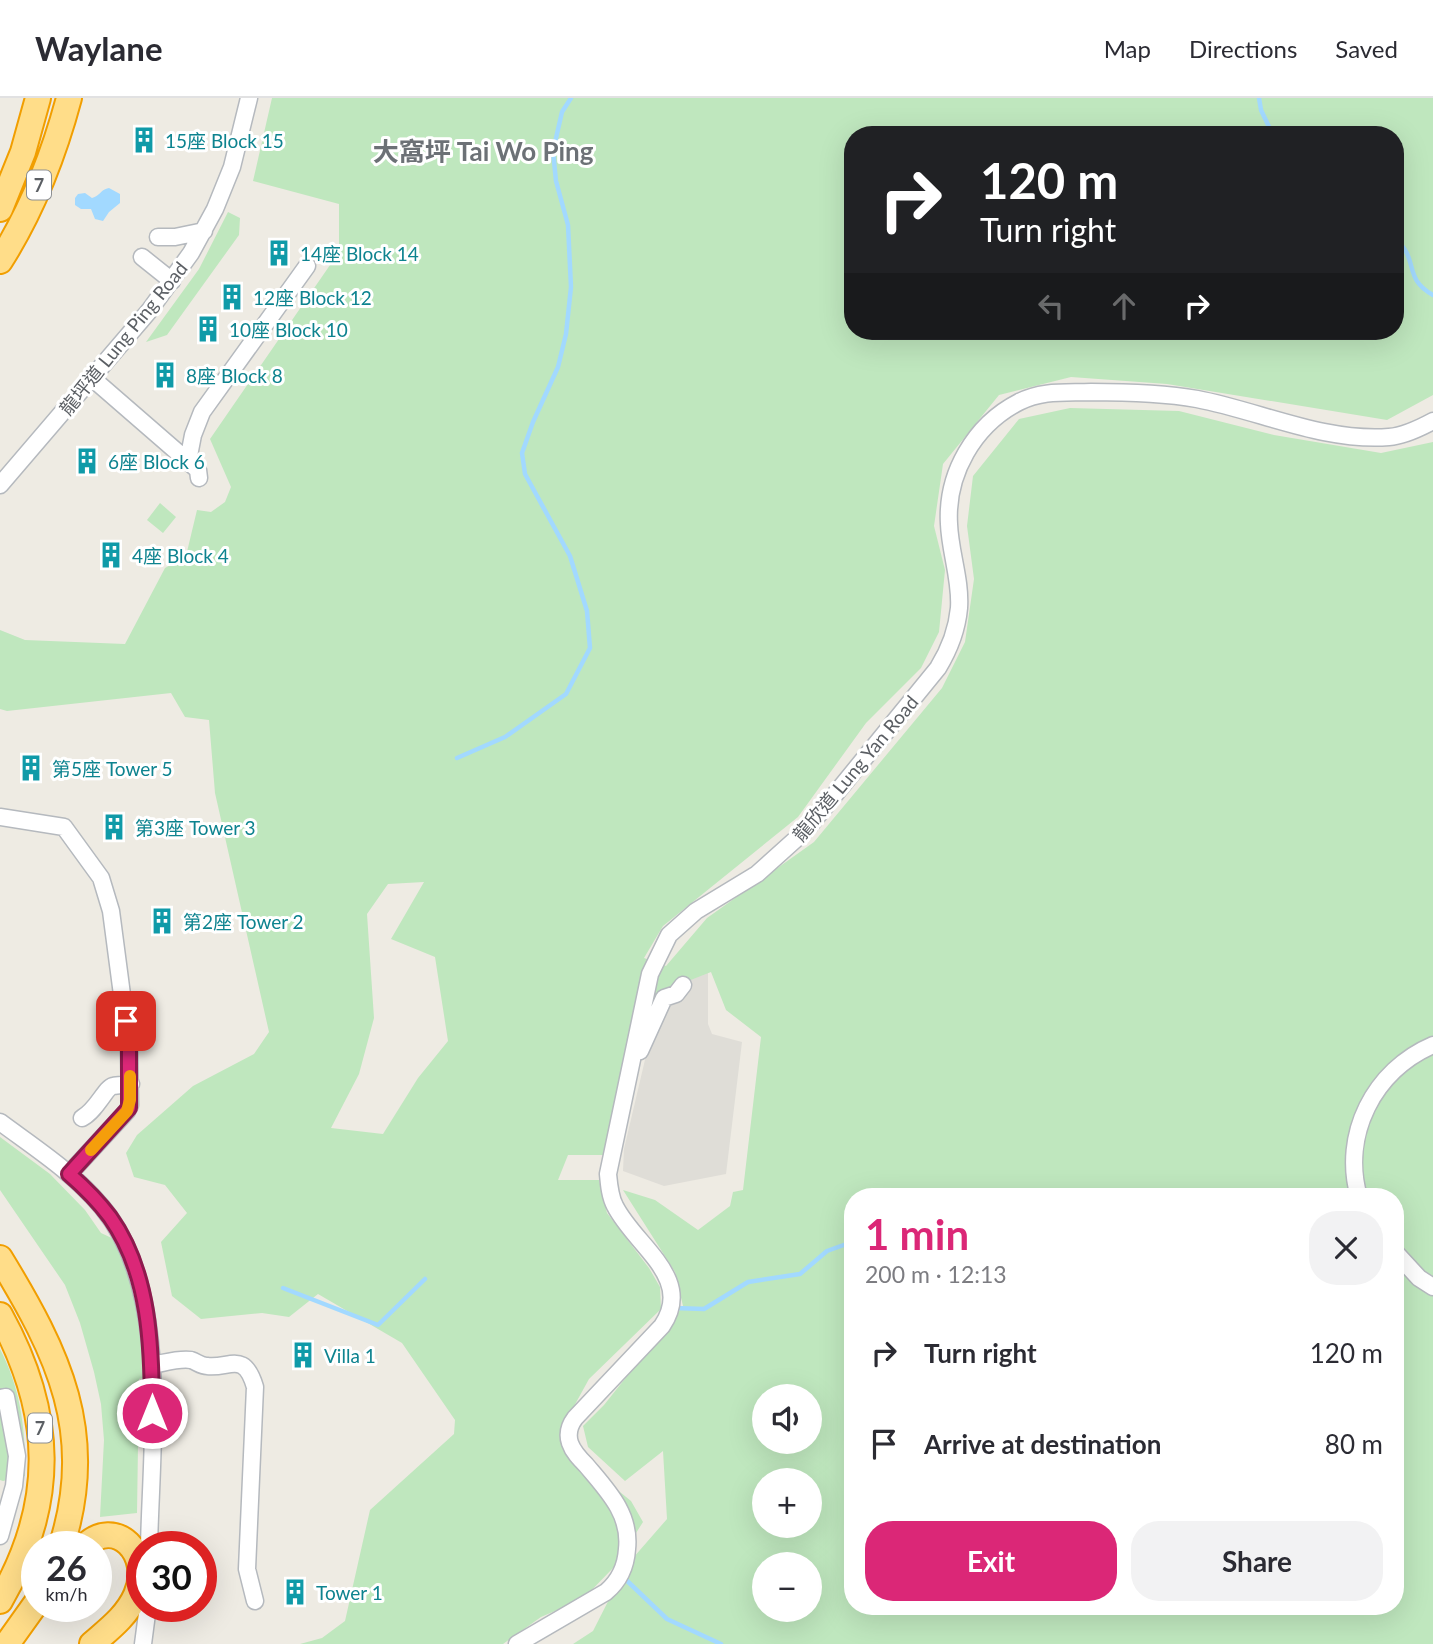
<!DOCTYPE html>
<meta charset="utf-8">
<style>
:root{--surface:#fff;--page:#f2f2f3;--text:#2b2b33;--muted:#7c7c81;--line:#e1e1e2;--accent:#db2777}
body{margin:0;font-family:Lato,"Noto Sans TC",sans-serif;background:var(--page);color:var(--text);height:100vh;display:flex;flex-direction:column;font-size:26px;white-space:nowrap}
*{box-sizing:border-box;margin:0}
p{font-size:23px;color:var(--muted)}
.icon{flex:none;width:38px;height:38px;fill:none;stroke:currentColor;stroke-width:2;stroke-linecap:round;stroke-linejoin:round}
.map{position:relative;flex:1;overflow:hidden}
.drawer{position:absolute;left:844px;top:1090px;width:560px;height:427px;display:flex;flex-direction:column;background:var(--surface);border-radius:28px;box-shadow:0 7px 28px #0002}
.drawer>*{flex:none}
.top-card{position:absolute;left:844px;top:28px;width:560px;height:214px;border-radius:28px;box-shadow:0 7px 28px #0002;background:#202124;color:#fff;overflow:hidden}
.controls{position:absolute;left:752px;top:1286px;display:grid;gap:14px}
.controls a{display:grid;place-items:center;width:70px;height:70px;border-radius:50%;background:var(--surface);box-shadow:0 7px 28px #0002;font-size:35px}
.speed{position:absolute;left:21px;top:1433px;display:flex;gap:14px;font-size:35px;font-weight:700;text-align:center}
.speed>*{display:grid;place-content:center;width:91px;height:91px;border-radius:50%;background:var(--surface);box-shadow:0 7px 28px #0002;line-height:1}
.speed small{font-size:18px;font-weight:400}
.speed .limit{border:10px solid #d22;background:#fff;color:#111}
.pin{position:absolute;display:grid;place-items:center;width:60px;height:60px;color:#fff;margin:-30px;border-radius:14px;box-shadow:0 4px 10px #0006}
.me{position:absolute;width:77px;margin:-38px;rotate:0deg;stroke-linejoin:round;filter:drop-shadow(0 0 5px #0008)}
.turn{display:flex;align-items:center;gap:24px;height:147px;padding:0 21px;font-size:32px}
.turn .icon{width:91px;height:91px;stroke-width:2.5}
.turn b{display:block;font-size:49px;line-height:60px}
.lanes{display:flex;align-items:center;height:66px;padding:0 21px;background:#0003;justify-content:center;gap:35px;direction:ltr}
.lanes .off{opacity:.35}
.round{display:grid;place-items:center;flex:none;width:74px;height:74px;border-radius:28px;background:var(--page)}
.headline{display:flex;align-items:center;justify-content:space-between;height:119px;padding:0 21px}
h1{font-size:42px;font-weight:700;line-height:52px;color:var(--accent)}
.button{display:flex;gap:14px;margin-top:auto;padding:14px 21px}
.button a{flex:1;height:80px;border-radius:28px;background:var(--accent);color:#fff;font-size:28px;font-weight:700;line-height:80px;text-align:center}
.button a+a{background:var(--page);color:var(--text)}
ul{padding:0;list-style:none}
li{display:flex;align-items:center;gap:21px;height:91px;padding:0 21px}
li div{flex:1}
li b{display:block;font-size:26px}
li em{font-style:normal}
header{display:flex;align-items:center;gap:42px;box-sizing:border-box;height:98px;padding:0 35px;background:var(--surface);border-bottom:2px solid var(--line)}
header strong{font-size:33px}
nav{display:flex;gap:38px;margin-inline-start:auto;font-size:24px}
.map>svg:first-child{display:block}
.industrial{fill:#dfddd7}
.green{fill:#bfe7be;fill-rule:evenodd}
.water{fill:#a2d9ff}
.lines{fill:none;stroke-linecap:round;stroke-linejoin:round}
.stream{stroke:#a2d9ff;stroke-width:4.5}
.minor-casing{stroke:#b5b9be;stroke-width:19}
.highway-casing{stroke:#f19e00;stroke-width:28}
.minor{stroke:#fff;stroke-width:16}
.highway{stroke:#ffdd89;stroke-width:24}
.route-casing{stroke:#8e194d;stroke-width:18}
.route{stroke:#db2777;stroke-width:12}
.slow{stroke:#f59e0b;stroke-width:12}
.labels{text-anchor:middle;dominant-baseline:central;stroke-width:6;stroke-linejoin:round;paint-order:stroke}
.shield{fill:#fff;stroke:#8c8f92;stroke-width:2}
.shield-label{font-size:18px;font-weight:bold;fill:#5b5f64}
.culture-label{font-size:19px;fill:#0d838f;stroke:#fff;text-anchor:start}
.street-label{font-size:19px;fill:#5b5f64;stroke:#fff}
.district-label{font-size:26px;font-weight:bold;fill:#6c7176;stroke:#fff}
</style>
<header>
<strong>Waylane</strong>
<nav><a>Map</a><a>Directions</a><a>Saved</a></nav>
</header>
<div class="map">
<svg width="1433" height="1546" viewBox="0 0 1433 1546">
<rect width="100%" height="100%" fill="#eeebe3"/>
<path class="industrial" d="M708 873V926L712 936 742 944 726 1076 664 1088 623 1073 624 1051 656 915 672 886Z"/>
<path class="green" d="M272 0H1433V297L1387 322 1167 286 1071 279 999 297 943 366 934 428 945 472 939 534 921 570 866 625 798 719 663 828 644 860 666 868 707 820 814 744 942 590 965 544 974 481 967 428 973 378 1019 321 1070 310 1179 313 1274 337 1381 355 1433 344V1546H573L593 1533 626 1468 667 1421 663 1353 625 1383 588 1349 583 1328 604 1307 683 1208 675 1174 623 1092 655 1102 698 1132 730 1108 733 1094 743 1092 761 939 726 912 711 874 650 898 604 1057H568L558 1082H599L607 1115 649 1170 660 1189 661 1211 589 1281 562 1330 599 1377 631 1403 643 1424 615 1468 583 1501 541 1519 503 1546H300L322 1540 345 1523 370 1412 454 1336 455 1322 402 1245 318 1196 289 1219 262 1215 201 1221 172 1198 161 1144 187 1115 165 1087 134 1079 126 1055 137 1037 193 988 254 956 269 934 215 695 209 622 185 619 171 595 7 613 0 611V532L25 542 125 546 165 470 186 458 197 412 211 414 225 404 231 389 210 341 339 154V106L253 83ZM852 37H1395V233H852ZM424 784 391 841 435 859 448 943 418 980 383 1036 331 1030 359 976 374 920 367 816 388 786ZM852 1099H1395V1508H852ZM765 1298H810V1344H765ZM765 1382H810V1428H765ZM765 1466H810V1512H765Z
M228 114 240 120 239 137 167 237 146 244 199 171Z
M160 405 176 419 163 435 147 422Z
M0 1039 50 1076 85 1112 101 1135 116 1142C136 1191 142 1226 143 1280L139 1281 137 1415 100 1419 104 1342 101 1306 94 1274 80 1225 65 1187 0 1092Z
M0 1251C21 1291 26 1334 25 1378L3 1383 0 1382Z"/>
<path class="water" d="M109 90 120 96V105L109 114 103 123 95 121 91 111H81L75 107V100L78 96 85 95 92 100C100 98 101 91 109 90Z"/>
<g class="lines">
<path class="stream" d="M1259 0 1261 12 1271 33 1270 37
M1395 141C1420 161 1402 180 1433 197
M457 660 505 639 566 596 590 550 587 513 570 458 525 376 522 355 533 324 558 269 566 236 571 189 568 127 556 83 553 53 562 14 571 0
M283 1190 378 1227 425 1181
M675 1210 704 1211 748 1184 800 1176 827 1153 852 1144
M622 1478 667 1521 721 1546"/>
<g class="minor-casing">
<path id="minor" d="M158 139H175L204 133
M142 159 172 183
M92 280 198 372 199 380
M188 363 193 337 202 314 307 168
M0 387 149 213 191 155 215 111 232 69 249 0
M0 719 64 729 101 780 111 813 129 950 130 1007 127 1013 69 1076
M640 953 664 900 676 896 683 887
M82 1020C97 1012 105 990 113 988 118 987 125 987 131 986
M0 1024C35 1050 74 1075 102 1109 171 1192 151 1347 149 1449
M1359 1099C1341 1037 1374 972 1433 947
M1395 1154 1419 1180 1433 1189
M152 1267C164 1265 179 1260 191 1262 197 1264 201 1268 207 1268 230 1271 244 1252 255 1289L247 1471 255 1503
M0 1300 6 1299 17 1358 14 1388 0 1438
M143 1546 148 1508
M517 1546 606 1494C619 1483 626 1468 627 1451 631 1416 607 1392 586 1367 580 1361 573 1354 570 1345 567 1336 569 1328 575 1320L662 1228C695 1180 635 1148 615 1108 610 1099 609 1087 608 1076L650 876 669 837 696 813 757 776 806 732 938 570C949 552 957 532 959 510 961 482 950 454 949 426 946 376 974 327 1019 304 1043 292 1065 295 1091 294 1125 294 1163 295 1197 301 1260 313 1323 344 1389 339 1403 338 1420 330 1433 323"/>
</g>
<g class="highway-casing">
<path id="highway" d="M0 111 23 54 38 0
M0 163C32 113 54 56 69 0
M0 1160C58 1255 98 1336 61 1449
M0 1217C54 1315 57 1405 0 1503
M84 1449C115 1417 154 1456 136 1497 127 1518 108 1532 92 1546
M7 1546 37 1504"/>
</g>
<use href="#minor" class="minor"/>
<use href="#highway" class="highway"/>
</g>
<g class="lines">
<g class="route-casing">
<path id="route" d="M126 923 129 950V1010L69 1076C84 1089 98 1103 110 1119 150 1175 152 1249 152 1315"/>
</g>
<use href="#route" class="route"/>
<path class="slow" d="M91 1052 127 1013 130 1002V978"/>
</g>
<defs>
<g id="building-bare" transform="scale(2.1)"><path d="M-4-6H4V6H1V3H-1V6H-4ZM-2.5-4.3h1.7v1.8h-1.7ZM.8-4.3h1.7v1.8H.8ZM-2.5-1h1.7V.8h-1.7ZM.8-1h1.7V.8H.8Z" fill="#0f9aa8" stroke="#fff" stroke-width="2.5" paint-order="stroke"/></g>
</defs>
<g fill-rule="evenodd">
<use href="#building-bare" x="144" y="42"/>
<use href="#building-bare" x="279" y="155"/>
<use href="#building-bare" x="232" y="199"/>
<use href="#building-bare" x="208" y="231"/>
<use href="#building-bare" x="165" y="277"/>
<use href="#building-bare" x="87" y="363"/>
<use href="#building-bare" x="111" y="457"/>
<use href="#building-bare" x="31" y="670"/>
<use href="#building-bare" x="114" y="729"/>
<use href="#building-bare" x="162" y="823"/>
<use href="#building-bare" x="303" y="1257"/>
<use href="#building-bare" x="295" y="1494"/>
</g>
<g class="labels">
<g class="shield">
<rect x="27" y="72.5" width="24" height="29" rx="5"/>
<rect x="28" y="1315.5" width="24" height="29" rx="5"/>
</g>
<g class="shield-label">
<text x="39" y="87">7</text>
<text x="40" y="1330">7</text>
</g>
<g class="culture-label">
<text x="165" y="42">15座 Block 15</text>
<text x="300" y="155">14座 Block 14</text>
<text x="253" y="199">12座 Block 12</text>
<text x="229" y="231">10座 Block 10</text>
<text x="186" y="277">8座 Block 8</text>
<text x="108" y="363">6座 Block 6</text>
<text x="132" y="457">4座 Block 4</text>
<text x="52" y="670">第5座 Tower 5</text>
<text x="135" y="729">第3座 Tower 3</text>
<text x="183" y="823">第2座 Tower 2</text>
<text x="324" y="1257">Villa 1</text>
<text x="316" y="1494">Tower 1</text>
</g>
<g class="street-label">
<text transform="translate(123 240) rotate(-51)">龍坪道 Lung Ping Road</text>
<text transform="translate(855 670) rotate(-50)">龍欣道 Lung Yan Road</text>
</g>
<g class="district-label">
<text x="483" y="53">大窩坪 Tai Wo Ping</text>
</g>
</g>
</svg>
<div class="controls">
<a><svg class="icon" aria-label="sound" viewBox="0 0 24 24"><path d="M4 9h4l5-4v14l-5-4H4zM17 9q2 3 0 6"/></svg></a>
<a>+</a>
<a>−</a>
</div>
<div class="speed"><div>26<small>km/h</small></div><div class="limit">30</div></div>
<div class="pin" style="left:126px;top:923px;background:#d93025"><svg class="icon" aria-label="arrive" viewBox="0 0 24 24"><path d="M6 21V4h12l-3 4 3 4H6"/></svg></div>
<svg class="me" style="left:152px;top:1315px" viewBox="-20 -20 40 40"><circle r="17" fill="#db2777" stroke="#fff" stroke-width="3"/><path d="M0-11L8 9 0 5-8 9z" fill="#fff"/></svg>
<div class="top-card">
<div class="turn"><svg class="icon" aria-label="right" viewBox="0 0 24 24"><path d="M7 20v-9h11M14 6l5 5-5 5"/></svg><div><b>120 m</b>Turn right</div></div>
<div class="lanes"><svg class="icon off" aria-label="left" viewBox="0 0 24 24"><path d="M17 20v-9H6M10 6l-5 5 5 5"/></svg><svg class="icon off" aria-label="ahead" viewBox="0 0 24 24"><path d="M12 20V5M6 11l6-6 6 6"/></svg><svg class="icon" aria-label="right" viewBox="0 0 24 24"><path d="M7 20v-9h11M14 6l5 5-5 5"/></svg></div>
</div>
<section class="drawer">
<div class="headline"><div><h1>1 min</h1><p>200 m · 12:13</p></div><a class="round"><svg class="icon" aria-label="close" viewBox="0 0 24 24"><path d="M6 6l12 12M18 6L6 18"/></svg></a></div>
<ul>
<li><svg class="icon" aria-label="right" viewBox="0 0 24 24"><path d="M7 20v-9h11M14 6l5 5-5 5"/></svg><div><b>Turn right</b></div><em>120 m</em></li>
<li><svg class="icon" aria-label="arrive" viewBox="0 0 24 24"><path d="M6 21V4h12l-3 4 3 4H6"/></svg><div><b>Arrive at destination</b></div><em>80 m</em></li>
</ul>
<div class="button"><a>Exit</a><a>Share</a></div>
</section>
</div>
